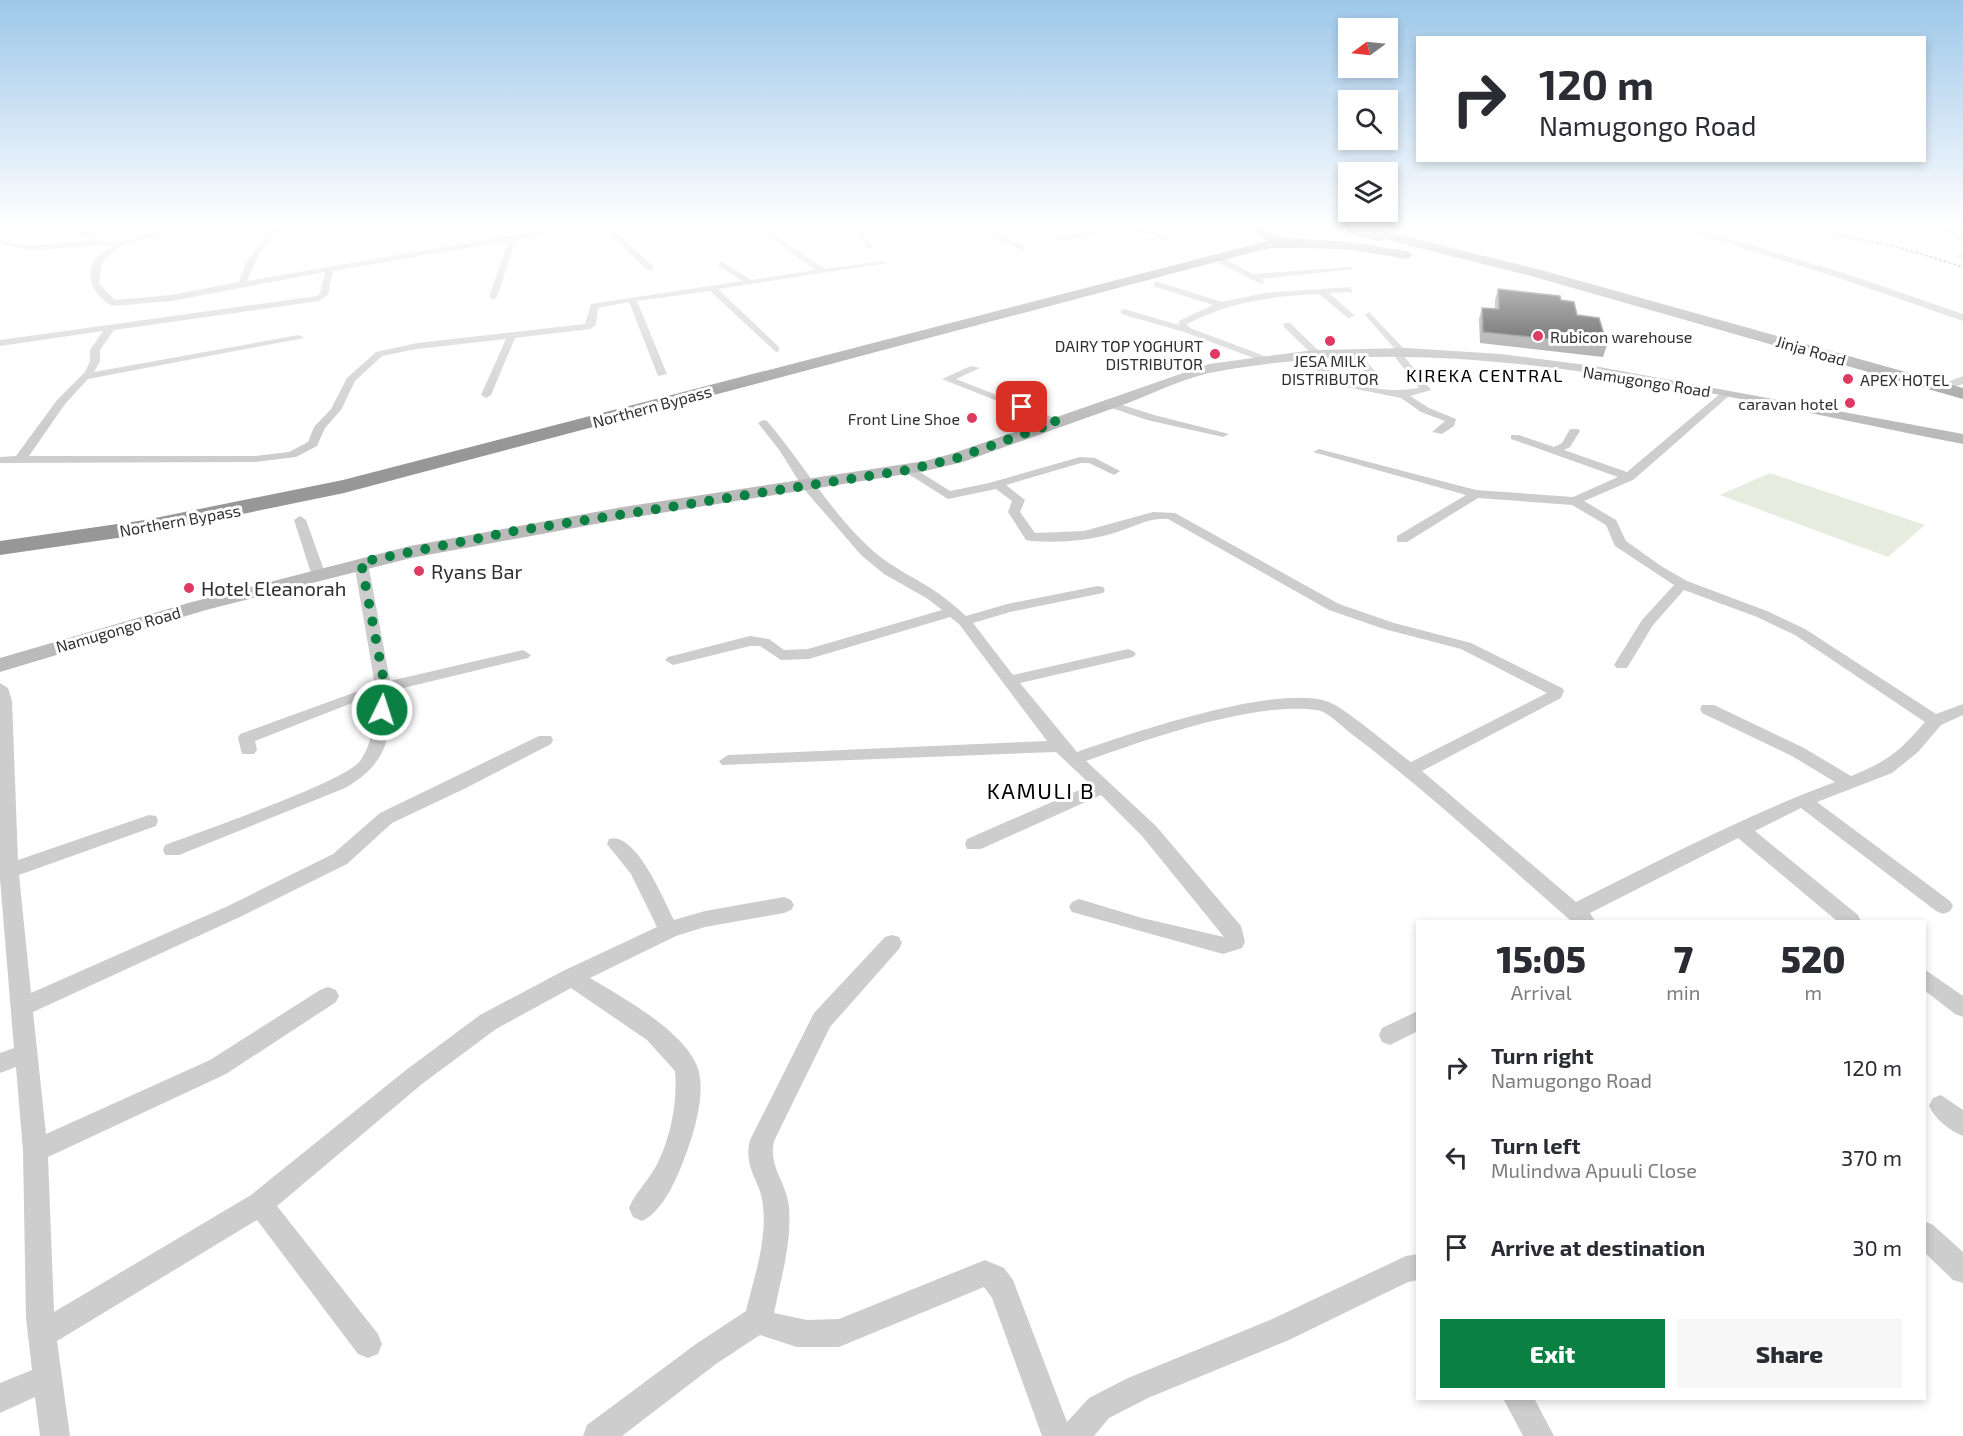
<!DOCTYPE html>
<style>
:root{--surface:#fff;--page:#f7f7f7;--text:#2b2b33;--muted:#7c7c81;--accent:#0b8043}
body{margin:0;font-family:"Exo 2",sans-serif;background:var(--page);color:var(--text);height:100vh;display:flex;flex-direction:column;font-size:22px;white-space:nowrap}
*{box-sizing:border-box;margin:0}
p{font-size:20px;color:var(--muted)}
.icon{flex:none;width:33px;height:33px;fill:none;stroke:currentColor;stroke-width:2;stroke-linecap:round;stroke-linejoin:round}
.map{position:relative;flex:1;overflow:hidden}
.details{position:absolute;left:1416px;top:920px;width:510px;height:480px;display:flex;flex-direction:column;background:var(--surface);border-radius:0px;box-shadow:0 3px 9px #0003}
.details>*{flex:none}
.guide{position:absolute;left:1416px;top:36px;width:510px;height:126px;border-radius:0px;box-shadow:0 3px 9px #0003;background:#fff;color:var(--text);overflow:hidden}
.needle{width:39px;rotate:255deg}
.fabs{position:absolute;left:1338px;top:18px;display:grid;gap:12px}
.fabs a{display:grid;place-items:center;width:60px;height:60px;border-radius:0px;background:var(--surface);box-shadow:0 3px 9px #0003;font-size:30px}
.pin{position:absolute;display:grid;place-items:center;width:51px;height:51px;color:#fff;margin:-26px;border-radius:12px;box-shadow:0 3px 9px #0006}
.me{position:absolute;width:66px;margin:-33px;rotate:4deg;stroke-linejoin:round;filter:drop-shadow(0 0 4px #0008)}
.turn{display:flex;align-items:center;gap:21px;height:126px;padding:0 24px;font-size:27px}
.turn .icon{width:78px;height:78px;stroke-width:2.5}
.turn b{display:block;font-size:42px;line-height:51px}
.eta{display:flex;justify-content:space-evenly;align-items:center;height:102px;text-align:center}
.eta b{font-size:36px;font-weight:800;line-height:42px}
.button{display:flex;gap:12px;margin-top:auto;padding:12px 24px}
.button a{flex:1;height:69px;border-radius:0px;background:var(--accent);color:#fff;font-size:24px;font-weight:800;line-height:69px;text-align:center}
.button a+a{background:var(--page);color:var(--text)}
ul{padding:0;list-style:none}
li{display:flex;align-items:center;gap:18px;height:90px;padding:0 24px}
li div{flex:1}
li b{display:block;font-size:22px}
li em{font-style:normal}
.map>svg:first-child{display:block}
.green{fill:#e8ecde}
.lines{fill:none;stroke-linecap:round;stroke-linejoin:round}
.minor{fill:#cdcdcd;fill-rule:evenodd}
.tertiary{fill:#cdcdcd;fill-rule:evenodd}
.secondary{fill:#bababa;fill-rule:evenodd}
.trunk{fill:#a0a0a0;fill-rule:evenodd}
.motorway{fill:#979797;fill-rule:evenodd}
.rail{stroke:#858585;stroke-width:2;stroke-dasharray:3 2;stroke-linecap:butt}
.trunk-bridge{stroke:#a0a0a0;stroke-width:14}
.wall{fill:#8b8b8b}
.building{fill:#171717;stroke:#5d5d5d;stroke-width:1.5}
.route{stroke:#0b8043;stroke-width:10;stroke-dasharray:0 18}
.poi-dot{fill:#dd3b61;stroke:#fff;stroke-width:2}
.labels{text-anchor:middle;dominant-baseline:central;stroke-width:6;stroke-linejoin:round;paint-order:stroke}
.far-poi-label{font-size:16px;fill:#303030;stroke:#fff;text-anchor:end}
.far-street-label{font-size:16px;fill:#303030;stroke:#fff}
.far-quarter-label{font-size:18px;letter-spacing:1.5px;fill:#000;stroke:#fff}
.poi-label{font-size:20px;fill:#303030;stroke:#fff;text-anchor:start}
.quarter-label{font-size:22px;letter-spacing:1.5px;fill:#000;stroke:#fff}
</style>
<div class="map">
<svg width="1963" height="1436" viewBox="0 0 1963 1436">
<rect width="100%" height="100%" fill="#fff"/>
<path class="green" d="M1770 473 1925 525 1888 557 1720 495Z"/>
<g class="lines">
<path class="minor" d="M65 225H75L95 235V241H123L181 225H194L123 245 102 262 99 284 115 300 171 295 239 282 245 264 269 231 238 230 211 225 283 226 258 256 247 281 513 235 573 225H591L516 240 497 297 493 300 489 297 508 241 333 271 328 295 319 301 114 330 100 350V361L94 372 299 335 304 338 88 379 65 404 29 456H255L289 452 308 442 314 427 331 409 347 378 376 352 417 343 585 324 591 304 742 281 718 265 721 261 751 280 816 270 751 225H760L825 269 883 261 887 263 718 289 779 347V351L776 352 710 291 637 301 667 374 658 376 629 302 598 308 596 325 590 329 515 338 491 395 486 398 481 395 506 339 417 349 382 356 355 381 341 410 325 428 317 446 296 457 255 462 0 463V457L16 456 57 400 85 372 90 361V350L103 331 0 346V340L317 296 320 294 325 272 171 301 113 306C96 298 84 279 94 261 97 255 108 250 114 245L29 250 0 244V240L29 246 87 241 88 238Z
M600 225H608L653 266V270H647Z
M851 225H858L873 248H867Z
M928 225H938L931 228Z
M969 225H979L1028 248 1021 250Z
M1117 225H1133L1174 239 1170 241 1126 228 1060 241 1056 239Z
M1960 253H1963V259L1958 257Z
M1219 259H1225L1253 274 1350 267 1354 269 1261 279 1265 282 1261 284 1219 263Z
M1156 281 1222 302 1264 293 1350 287 1353 292 1329 293 1355 316 1348 318 1319 294C1272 296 1229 302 1187 324L1190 328 1270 358 1272 360 1267 363 1184 332 1121 314V310L1124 309 1179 325V321L1213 305 1153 286Z
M1369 312 1406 351 1408 353 1404 356 1431 390 1410 396 1429 408 1456 419 1454 426 1442 434 1432 432 1445 421 1421 412 1401 398 1341 386 1294 356 1302 354C1343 379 1369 396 1419 388L1391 352 1395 349 1365 315Z
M1284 323H1290L1321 353V357H1315L1284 327Z
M1350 351H1356L1376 372V376H1368L1350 355Z
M971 366 980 368 956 379 1062 421 1053 423 942 379Z
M1722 392 1731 394 1647 468 1633 480 1584 501 1616 520 1626 541 1661 566 1687 581 1767 611 1805 629 1936 714 1963 704V715L1941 725 1918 752 1892 773 1817 802 1950 901 1953 906 1950 911 1943 914 1936 911 1801 808 1755 831 1858 915 1861 921H1837L1738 838 1590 913 1595 921H1571C1499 858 1429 793 1353 735 1343 728 1328 711 1316 710 1255 701 1145 740 1086 761L1156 826 1241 926 1245 942 1242 948 1223 954 1072 912 1069 907 1072 902 1079 899 1142 918 1224 937 1142 836 1101 795 981 849H967L965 844 967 839 1091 785 1056 752 722 765 719 761 728 755 1047 741 959 624 950 617 809 659 781 660 760 646H750L673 665 665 660 668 657 750 636 769 639 784 650 808 649 942 610 928 599 884 574 861 555 803 488 780 451 758 423 763 420 767 421C803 463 830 512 872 550 892 568 916 578 938 593 948 600 957 608 966 616L1007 604 1098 586 1103 587 1105 590 1103 593 1010 612 973 623 1013 675 1128 649 1133 651 1136 654 1133 657 1020 683 1077 752C1132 733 1272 685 1326 701 1342 705 1394 750 1411 762L1547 693 1461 649 1384 629 1329 610 1168 519C1149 517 1132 528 1114 533 1087 541 1059 543 1031 541L1026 540 1008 512 1012 501 996 489 948 499 902 470 912 467 950 491 989 483 1080 457 1095 458 1120 471 1114 475 1089 463H1081L1006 485 1025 500 1020 512 1035 533 1084 531 1153 512 1175 513 1339 604 1394 623 1471 643 1562 688 1564 691 1561 698 1422 771 1576 902C1662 859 1746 815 1835 782L1792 756 1702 713 1700 709 1702 705H1714L1804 748 1851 776C1887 762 1901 750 1925 722L1795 635 1757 617 1684 590 1653 625 1627 668H1617L1614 665 1642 620 1674 585 1615 546 1606 525 1572 505 1478 498 1407 542H1397V536L1466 495 1313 452 1319 449 1476 490 1573 497 1618 477 1511 439V435H1519L1554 447 1562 443 1570 429H1578L1580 431 1570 447 1564 450 1627 472Z
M1110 401 1154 415 1229 434 1223 437 1147 420 1106 406V402Z
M300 516 306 520 325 573 323 576 318 577 311 573 294 520Z
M361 559 368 563 390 681 523 650 531 655 528 658 391 691C392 737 387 764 345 788L179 855H165L163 850 165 845C198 832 345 782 360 761 374 742 374 717 375 694L255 741 257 750 254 754H242L238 738 240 734 375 685 354 563Z
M0 683 8 688 12 701 18 860 149 815 156 816 158 821 156 826 19 875 31 993 228 906 333 854 380 813 539 736H551L553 740 551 744 466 788 392 823 347 864 242 916 33 1012 46 1134 210 1060 320 990 328 987 336 990 339 996 336 1002 226 1074 48 1157 54 1312 251 1195 406 1070 480 1015 563 971 657 927 631 874 607 844 609 839C636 831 664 901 674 920L705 911 784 897 791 900 794 905 791 910 784 913 705 927 676 936 590 978C622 997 690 1034 699 1072 705 1100 693 1136 683 1162 675 1182 662 1212 642 1221L633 1217 629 1208C635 1193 647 1182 655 1168 670 1141 678 1102 675 1071L647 1040 571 988 496 1029 422 1084 277 1206 378 1334 382 1344 378 1354 368 1358 358 1354 257 1220 57 1341 70 1436H40L35 1397 0 1413V1383L32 1370 26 1318 23 1151 16 1067 0 1073V1053L14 1048 0 879Z
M892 935 899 937 902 943 899 949 830 1027 774 1141C768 1167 787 1183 789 1207 792 1243 781 1278 774 1313L807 1320 839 1319 985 1260 1004 1268 1013 1280 1067 1422 1089 1398 1128 1378 1270 1320 1406 1256 1418 1254V1280L1408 1282 1289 1340 1148 1398 1109 1418 1094 1436H1042L992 1298 984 1287 839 1347H797L760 1335 716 1364 622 1436H583L587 1425 696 1344 746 1311C754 1277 767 1242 763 1206 761 1180 743 1170 750 1140L814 1013 885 937Z
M1924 969 1963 996V1017L1955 1014 1924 990Z
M1418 1011V1031L1390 1045 1382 1042 1379 1035 1382 1028Z
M1941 1095 1963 1110V1136C1950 1131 1935 1119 1929 1106L1933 1098Z
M1924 1221 1933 1225 1963 1252V1283L1953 1280 1924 1252Z
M1503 1398H1534L1554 1436H1523Z"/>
<path class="tertiary" d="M1667 225H1682L1847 274 1963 314V321L1839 278Z
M1963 376V384L1941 391 1934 387Z"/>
<path class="secondary" d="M1930 225H1945L1963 234V241Z
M1407 348 1501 354 1594 366 1963 434V444C1720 398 1468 326 1220 371 1188 376 1158 391 1128 403 1073 423 1018 442 963 462L925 471 623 519 411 558 206 610 0 672V658L192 602 410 546 623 507 925 461 951 454 1209 364 1314 350Z"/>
<path class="trunk" d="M1247 225H1261L1272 233 1286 238 1349 242 1406 251 1413 255 1406 259C1387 256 1369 252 1350 250 1315 246 1273 254 1247 225Z
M1380 230 1541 270 1963 388V399L1531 276 1375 237 1374 234Z"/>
<path class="motorway" d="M1271 240H1300L1307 244 1300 248H1271L1242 255 344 493 145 534 0 555V541L145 520 343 480Z"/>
<path class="rail" d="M1793 225 1901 248 1963 267"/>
<path class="trunk-bridge" d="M1354 229 1380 234"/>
</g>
<path class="wall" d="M1498 289 1561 300 1607 345 1603 357 1480 343 1479 319 1482 308 1495 309V300Z"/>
<path class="building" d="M1498 289 1560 296 1561 300 1574 302 1577 315 1599 318 1607 345 1483 332 1482 308 1499 309Z"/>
<linearGradient id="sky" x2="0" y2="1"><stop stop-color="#9dc7e9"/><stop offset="0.53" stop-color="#fff"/><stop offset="1" stop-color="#fff" stop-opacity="0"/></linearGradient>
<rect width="1963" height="426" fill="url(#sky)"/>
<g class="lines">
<path class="route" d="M382 710 385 687 361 562 515 531 908 470 957 458 1057 422 1022 407"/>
</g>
<g class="poi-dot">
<circle cx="1538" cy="336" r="6"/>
<circle cx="1330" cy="341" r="6"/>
<circle cx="1215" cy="354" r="6"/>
<circle cx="1848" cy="379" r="6"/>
<circle cx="1850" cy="403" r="6"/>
<circle cx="972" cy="418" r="6"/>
<circle cx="419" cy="571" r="6"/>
<circle cx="189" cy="588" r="6"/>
</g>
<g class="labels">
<g class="far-poi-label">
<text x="1550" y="336" text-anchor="start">Rubicon warehouse</text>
<text x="1203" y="345">DAIRY TOP YOGHURT<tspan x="1203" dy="18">DISTRIBUTOR</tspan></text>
<text x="1330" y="360" text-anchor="middle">JESA MILK<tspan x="1330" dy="18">DISTRIBUTOR</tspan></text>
<text x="1860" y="379" text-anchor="start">APEX HOTEL</text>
<text x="1838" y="403">caravan hotel</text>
<text x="960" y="418">Front Line Shoe</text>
</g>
<g class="far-street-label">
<text transform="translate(1811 350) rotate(16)">Jinja Road</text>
<text transform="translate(1647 381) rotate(9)">Namugongo Road</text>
<text transform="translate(652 406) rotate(-15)">Northern Bypass</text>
<text transform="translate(180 520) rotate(-10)">Northern Bypass</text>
<text transform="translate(118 629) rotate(-16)">Namugongo Road</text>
</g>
<g class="far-quarter-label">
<text x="1485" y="375">KIREKA CENTRAL</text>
</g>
<g class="poi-label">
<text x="431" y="571">Ryans Bar</text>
<text x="201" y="588">Hotel Eleanorah</text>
</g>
<g class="quarter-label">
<text x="1041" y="790">KAMULI B</text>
</g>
</g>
</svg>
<div class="fabs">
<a><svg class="needle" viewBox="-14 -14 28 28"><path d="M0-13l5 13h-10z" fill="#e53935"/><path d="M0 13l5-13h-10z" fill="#7c7c81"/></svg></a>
<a><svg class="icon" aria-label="search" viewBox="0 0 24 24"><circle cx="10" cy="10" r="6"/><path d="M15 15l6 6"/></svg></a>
<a><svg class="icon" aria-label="layers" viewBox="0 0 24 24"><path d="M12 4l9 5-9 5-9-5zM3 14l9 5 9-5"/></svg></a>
</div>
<div class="pin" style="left:1022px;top:407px;background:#d93025"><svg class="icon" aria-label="arrive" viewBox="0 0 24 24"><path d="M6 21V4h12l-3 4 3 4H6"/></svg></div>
<svg class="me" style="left:382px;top:710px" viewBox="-20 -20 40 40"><circle r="17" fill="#0b8043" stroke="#fff" stroke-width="3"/><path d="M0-11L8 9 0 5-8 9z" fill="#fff"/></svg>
<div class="guide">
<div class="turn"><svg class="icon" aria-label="right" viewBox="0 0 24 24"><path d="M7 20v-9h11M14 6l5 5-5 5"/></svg><div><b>120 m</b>Namugongo Road</div></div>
</div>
<section class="details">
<div class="eta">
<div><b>15:05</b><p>Arrival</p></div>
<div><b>7</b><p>min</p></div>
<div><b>520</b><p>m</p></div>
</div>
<ul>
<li><svg class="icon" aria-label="right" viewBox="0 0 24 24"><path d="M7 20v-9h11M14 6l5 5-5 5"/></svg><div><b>Turn right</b><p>Namugongo Road</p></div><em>120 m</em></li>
<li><svg class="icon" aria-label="left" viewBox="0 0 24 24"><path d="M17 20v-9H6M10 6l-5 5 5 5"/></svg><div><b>Turn left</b><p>Mulindwa Apuuli Close</p></div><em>370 m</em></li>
<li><svg class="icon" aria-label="arrive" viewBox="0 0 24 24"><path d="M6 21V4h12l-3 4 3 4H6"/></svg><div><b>Arrive at destination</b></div><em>30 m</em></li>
</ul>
<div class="button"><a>Exit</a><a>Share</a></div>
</section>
</div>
